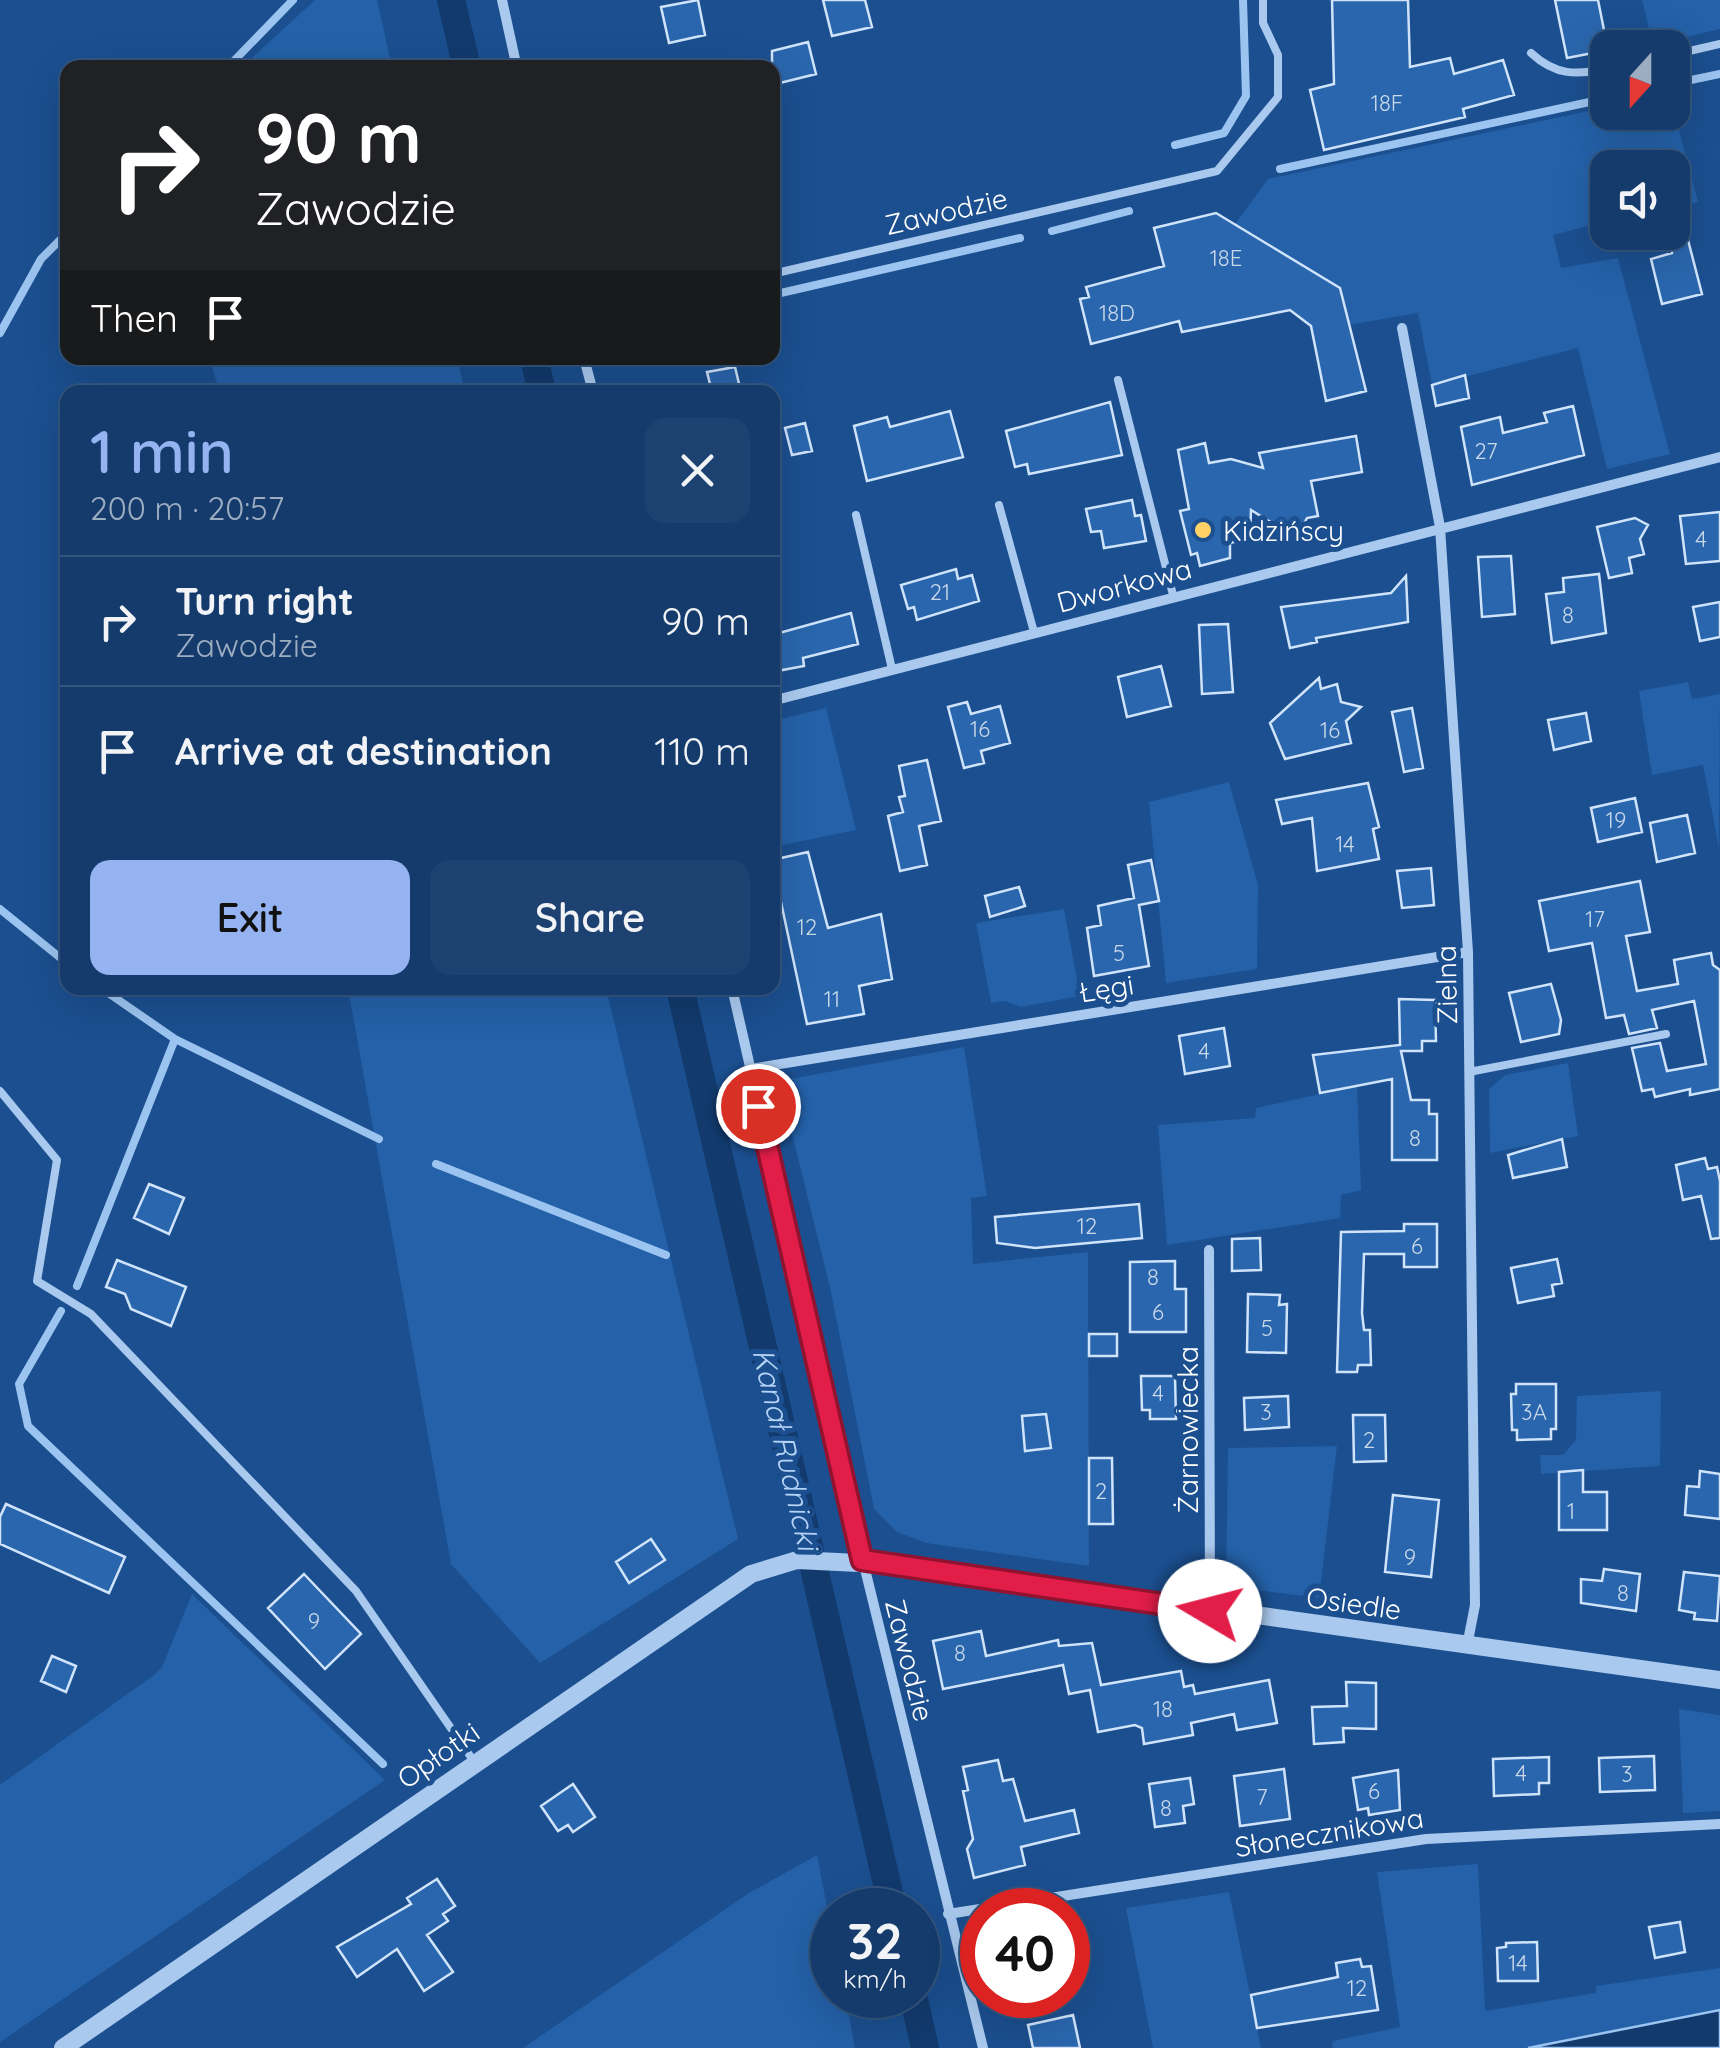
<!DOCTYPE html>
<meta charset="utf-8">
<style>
:root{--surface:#143b6b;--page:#1d4271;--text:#f1f3f6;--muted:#9dadc1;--line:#33557e;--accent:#95b2f1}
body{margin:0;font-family:Quicksand,sans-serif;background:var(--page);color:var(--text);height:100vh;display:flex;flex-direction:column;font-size:38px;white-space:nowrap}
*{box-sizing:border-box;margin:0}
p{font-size:32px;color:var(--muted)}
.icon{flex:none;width:55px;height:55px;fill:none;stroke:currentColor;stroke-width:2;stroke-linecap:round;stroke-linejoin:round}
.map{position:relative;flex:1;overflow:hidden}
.panel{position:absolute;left:60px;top:385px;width:720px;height:610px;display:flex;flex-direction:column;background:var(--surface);border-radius:20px;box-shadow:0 10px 40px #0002,0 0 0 2px var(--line)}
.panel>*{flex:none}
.hud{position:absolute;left:60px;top:60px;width:720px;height:305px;border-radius:20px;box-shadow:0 10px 40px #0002,0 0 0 2px var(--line);background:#202124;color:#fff;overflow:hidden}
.needle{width:65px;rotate:201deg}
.tools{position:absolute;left:1590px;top:30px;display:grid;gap:20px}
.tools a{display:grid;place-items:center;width:100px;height:100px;border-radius:20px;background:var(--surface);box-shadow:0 10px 40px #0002,0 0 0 2px var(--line);font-size:50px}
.speed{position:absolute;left:810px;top:1888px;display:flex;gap:20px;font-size:50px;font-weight:700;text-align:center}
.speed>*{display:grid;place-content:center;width:130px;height:130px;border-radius:50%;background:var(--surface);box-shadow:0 10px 40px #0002,0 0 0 2px var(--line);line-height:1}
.speed small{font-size:25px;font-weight:400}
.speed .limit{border:15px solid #d22;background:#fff;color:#111}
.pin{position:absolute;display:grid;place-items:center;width:85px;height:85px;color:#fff;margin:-42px;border:5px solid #fff;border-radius:50%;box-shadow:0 2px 10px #0007}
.me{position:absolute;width:110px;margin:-55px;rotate:278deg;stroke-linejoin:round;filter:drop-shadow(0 0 8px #0008)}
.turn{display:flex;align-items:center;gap:35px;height:210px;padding:0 30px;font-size:45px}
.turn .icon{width:130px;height:130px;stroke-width:2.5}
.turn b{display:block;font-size:70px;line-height:85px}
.then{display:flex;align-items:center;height:95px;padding:0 30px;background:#0003;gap:20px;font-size:38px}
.round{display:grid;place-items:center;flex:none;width:105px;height:105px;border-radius:20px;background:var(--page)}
.summary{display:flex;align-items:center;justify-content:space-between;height:170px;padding:0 30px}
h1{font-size:60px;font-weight:600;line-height:75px;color:var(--accent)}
.action{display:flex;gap:20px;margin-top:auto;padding:20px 30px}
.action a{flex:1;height:115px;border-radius:20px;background:var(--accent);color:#111;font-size:40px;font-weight:600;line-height:115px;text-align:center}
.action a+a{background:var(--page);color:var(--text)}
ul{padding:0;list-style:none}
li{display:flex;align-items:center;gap:30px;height:130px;padding:0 30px;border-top:2px solid var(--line)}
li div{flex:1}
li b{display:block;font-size:38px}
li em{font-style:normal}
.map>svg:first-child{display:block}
.green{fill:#2461a8}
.water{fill:#123a6d;stroke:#9cc4f0;stroke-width:2.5}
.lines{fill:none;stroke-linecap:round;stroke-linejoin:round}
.stream{stroke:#9cc4f0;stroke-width:8}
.canal{stroke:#123a6d;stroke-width:28}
.building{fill:#2a66ad;stroke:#cfe3fa;stroke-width:2.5}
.service{stroke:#a9c9ee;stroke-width:8}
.minor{stroke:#a9c9ee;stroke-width:10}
.tertiary{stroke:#a9c9ee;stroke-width:18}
.route-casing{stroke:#92132f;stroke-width:25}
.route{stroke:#e11d48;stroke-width:18}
.poi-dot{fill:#ffd166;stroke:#1b4f8f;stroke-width:4}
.labels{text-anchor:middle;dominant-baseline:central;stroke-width:10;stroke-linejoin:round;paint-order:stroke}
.number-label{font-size:22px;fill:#cad9ea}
.street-label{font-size:28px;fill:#fff;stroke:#1b4f8f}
.poi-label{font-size:28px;fill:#fff;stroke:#1b4f8f;text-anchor:start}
.water-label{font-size:30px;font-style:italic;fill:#b5d3f5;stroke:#1b4f8f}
</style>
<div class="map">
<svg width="1720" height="2048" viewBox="0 0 1720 2048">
<rect width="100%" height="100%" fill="#1b4f8f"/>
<path class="green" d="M315 0H377L392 67H242Z
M1642 0H1720V29L1653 45Z
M1607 107 1608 112H1672L1673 108 1698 202 1673 208 1672 168H1608L1607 221 1553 235 1561 268 1618 258 1670 454 1607 469 1578 348 1432 385 1418 313 1349 325 1339 288 1235 224 1268 179Z
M209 358H457L465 392H220Z
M1688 682 1692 699 1720 694 1719 848 1703 765 1652 775 1639 691Z
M826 708 856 830 773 847V721Z
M1229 782 1258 885 1257 969 1166 983 1149 802Z
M1064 909 1080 996 1021 1007 1005 1001 991 1003 976 923Z
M348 988H606L738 1539 540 1663 451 1564Z
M964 1047 987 1196 971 1198 973 1264 1088 1252 1089 1566 926 1543 897 1532 874 1509 831 1292 779 1081Z
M1568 1063 1578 1136 1490 1153 1489 1089 1505 1075Z
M1357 1086 1361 1190 1341 1195 1340 1218 1167 1245 1158 1125 1255 1118 1256 1108Z
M1661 1391 1660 1466 1541 1474 1540 1455H1563L1576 1440 1577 1396Z
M1337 1446 1319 1598 1226 1586 1228 1448Z
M192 1594 385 1780 0 2042V1785L154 1675 162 1667Z
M1679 1709 1720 1715V1811L1683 1813Z
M817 1855 832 1933V1995H845L855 2048H523L749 1893Z
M1478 1864 1485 2011 1596 1993V1986L1720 1968V2010L1528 2048H1332L1333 2041 1400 2027 1377 1872Z
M1229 1892 1261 2048H1153L1126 1908Z"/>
<path class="water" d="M1720 2010V2048H1528Z"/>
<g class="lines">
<path class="stream" d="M227 68 293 0
M1672 84 1720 74
M1175 145 1224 133 1246 96 1243 0
M1280 169 1608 98
M1052 231 1129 211
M772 295 1020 238
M0 333 41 259 68 232
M0 909 68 964
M101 988 175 1039 379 1139
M436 1164 666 1255
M77 1286 175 1039
M61 1311 19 1384 28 1426 383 1764"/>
<path class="canal" d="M451 0 467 68
M534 358 542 392
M680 988 893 1910
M913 1995 925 2048"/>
</g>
<path class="building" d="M698 0 705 35 669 43 661 7Z
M823 0H865L872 27 832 36Z
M1332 0H1408L1410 67 1450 58 1454 74 1503 60 1514 95 1463 109 1465 117 1324 150 1310 90 1334 84Z
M1555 0H1598L1608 50 1567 58Z
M808 42 816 74 772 85V51Z
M1680 209 1702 294 1662 304 1651 259 1672 253V210Z
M1216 213 1340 288 1366 391 1326 401 1311 326 1290 310 1182 332 1179 321 1091 344 1080 299 1089 297 1086 287 1164 266 1154 228Z
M735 367 741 392H712L707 372Z
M1465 375 1469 398 1436 406 1432 385Z
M1110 402 1122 455 1029 474 1027 464 1015 467 1006 431Z
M1573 406 1584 455 1472 485 1461 427 1500 417 1503 433 1547 422 1544 413Z
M950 411 963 457 867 481 854 426 887 417 890 427Z
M805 423 812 451 792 455 785 428Z
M1356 436 1362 472 1311 481 1318 516 1307 518 1300 531 1288 533 1251 510 1250 538 1230 543V558L1200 566 1197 553 1191 555 1180 511 1189 509 1178 450 1205 443 1209 463 1231 459 1263 468 1259 453Z
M1132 500 1135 516 1141 515 1146 541 1104 548 1101 531 1091 532 1086 509Z
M1720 512V561L1686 564 1680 516Z
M1635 518 1648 525 1640 539 1644 554 1629 558 1632 573 1609 578 1597 527Z
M1511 556 1515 614 1482 617 1478 557Z
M956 569 958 579 972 575 979 601 917 620 914 607 908 609 901 585Z
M1599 574 1606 633 1552 643 1546 594 1564 592 1563 578Z
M1406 576 1408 622 1316 638 1317 642 1290 648 1281 607 1391 593Z
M1720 602V637L1700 641 1693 607Z
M851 613 858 644 803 658 804 666 777 671 772 662V635Z
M1228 624 1233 692 1202 694 1199 625Z
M1161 666 1171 706 1127 717 1118 677Z
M1319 678 1321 689 1337 684 1341 702 1361 707 1346 721 1351 743 1285 759 1270 723Z
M967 702 971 714 1000 706 1010 743 981 751 984 763 964 768 948 707Z
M1412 708 1423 768 1404 772 1392 712Z
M1586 713 1591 741 1554 750 1548 720Z
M927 760 941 821 919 826 927 865 900 871 888 816 903 812 899 797 905 796 899 766Z
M1368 783 1379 827 1373 829 1379 859 1317 871 1312 818 1282 824 1276 800Z
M1635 798 1642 832 1598 842 1591 808Z
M1687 815 1695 853 1657 862 1650 823Z
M808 852 828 928 881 914 892 979 859 986 864 1014 807 1024 772 860Z
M1151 860 1159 901 1139 905 1149 966 1094 976 1087 928 1101 925 1098 906 1134 898 1128 865Z
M1431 868 1434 905 1402 908 1397 871Z
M1640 881 1650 932 1626 936 1637 991 1678 984 1674 960 1711 953 1713 965 1720 970V1089L1690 1095V1089L1655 1097 1653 1089 1642 1091 1632 1048 1660 1043 1667 1071 1706 1064 1694 1001 1652 1010 1657 1028 1629 1034 1624 1015 1606 1018 1592 943 1549 951 1539 901Z
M1019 887 1025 906 990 917 985 896Z
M1551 984 1561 1020 1559 1034 1521 1042 1509 993Z
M1399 999 1435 1000 1436 1041H1422V1051H1401L1411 1100H1429V1114H1437V1160H1392V1079L1320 1093 1313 1055 1400 1045Z
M1224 1028 1230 1066 1185 1074 1179 1036Z
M1562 1139 1567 1167 1513 1178 1508 1155Z
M1705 1158 1708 1169 1717 1167 1720 1181V1238L1711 1239 1701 1196 1683 1200 1676 1165Z
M149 1184 184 1198 169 1234 134 1218Z
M1139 1204 1142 1238 1035 1248 997 1243 995 1217Z
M1404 1224H1437V1267H1404V1254H1364L1362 1313 1364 1330H1370L1371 1365H1358L1357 1372H1337L1341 1232 1404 1231Z
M1260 1238 1261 1270 1232 1271V1239Z
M1557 1259 1562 1283 1552 1285 1554 1296 1518 1303 1511 1268Z
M117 1260 186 1287 171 1326 131 1309 125 1294 106 1287Z
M1175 1261V1289H1186V1332H1130V1262Z
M1248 1294 1280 1295 1279 1305 1287 1304 1286 1353 1247 1352Z
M1089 1334H1117V1356H1089Z
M1141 1376H1175L1176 1419H1150V1410H1142Z
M1516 1384H1556V1429H1551V1439L1517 1440V1430H1512L1511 1394H1516Z
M1288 1396 1289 1427 1245 1430 1244 1398Z
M1046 1414 1051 1448 1025 1451 1022 1416Z
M1353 1415H1385L1386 1461 1354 1462Z
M1089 1458H1112L1113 1524H1089Z
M1583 1470V1492H1607V1530H1559V1472Z
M1700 1471 1720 1474V1519L1685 1515 1687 1486 1699 1487Z
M1393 1495 1439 1500 1431 1577 1385 1572Z
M6 1504 125 1557 109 1593 0 1544V1517Z
M651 1539 665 1560 629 1583 616 1562Z
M1604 1569 1640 1574 1636 1611 1581 1603V1579L1602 1581Z
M1684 1572 1720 1576 1717 1621 1694 1619 1695 1613 1679 1610Z
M304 1574 361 1634 325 1669 268 1608Z
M981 1631 986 1656 1058 1640 1059 1646 1092 1643 1101 1685 1181 1671 1184 1687 1193 1685 1195 1694 1269 1680 1277 1723 1237 1730 1234 1714 1191 1723 1193 1735 1144 1744 1142 1728 1135 1725 1098 1732 1090 1690 1069 1694 1063 1665 943 1689 933 1641Z
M52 1656 76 1666 66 1692 41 1681Z
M1346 1682 1376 1683V1729L1343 1728 1344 1742 1314 1744 1312 1707 1347 1706Z
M1654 1756 1655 1790 1600 1792 1599 1758Z
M1549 1757V1783H1539V1794L1494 1796 1493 1759Z
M998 1760 1003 1781 1013 1779 1025 1821 1074 1810 1079 1833 1021 1847 1025 1865 974 1878 967 1849 973 1839 963 1791 968 1790 963 1767Z
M1284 1769 1290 1819 1240 1826 1234 1776Z
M1398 1770 1400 1810 1369 1815 1368 1808 1358 1810 1353 1778Z
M1190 1778 1194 1804 1183 1806 1185 1823 1155 1827 1149 1784Z
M573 1784 595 1817 573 1832 568 1825 558 1831 541 1806Z
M437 1879 455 1906 443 1914 448 1921 427 1935 453 1972 424 1991 397 1949 357 1977 337 1947 411 1904 407 1898Z
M1680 1922 1685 1952 1655 1958 1649 1927Z
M1537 1942 1538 1981H1498L1497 1948 1506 1947V1943Z
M1360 1959 1362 1967 1371 1966 1378 2010 1257 2028 1251 1995 1338 1977 1336 1963Z
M1073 2015 1080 2048H1033L1028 2025Z"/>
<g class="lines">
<path class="service" d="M1531 53C1556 76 1576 75 1608 69
M1672 55 1720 44
M772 274 1217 171 1278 97V55L1263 23V0
M1118 380 1173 595
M999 505 1034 632
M856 515 892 669
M1469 1072 1666 1034
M0 1091 57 1160 37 1281 91 1314 356 1591 475 1763"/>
<path class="minor" d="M502 0 517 68
M1402 328 1440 527 1468 952 1475 1605 1467 1646
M584 358 593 392
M772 701 1720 457
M732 988 863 1561 983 2048
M750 1069 1468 952
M1209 1250 1210 1610
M948 1914 1426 1839 1720 1824"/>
<path class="tertiary" d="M63 2048 751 1574 797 1560 899 1565 1720 1680"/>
</g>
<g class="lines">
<g class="route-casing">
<path id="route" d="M758 1106 862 1560 1210 1611"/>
</g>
<use href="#route" class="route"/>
</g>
<circle class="poi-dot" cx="1203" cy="530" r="10"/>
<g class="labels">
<g class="number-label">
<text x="1387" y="103">18F</text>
<text x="1226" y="258">18E</text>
<text x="1117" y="313">18D</text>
<text x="1486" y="451">27</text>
<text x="1701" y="539">4</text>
<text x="940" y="592">21</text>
<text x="1568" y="615">8</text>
<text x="980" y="729">16</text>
<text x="1330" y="730">16</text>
<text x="1616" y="820">19</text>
<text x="1345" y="844">14</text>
<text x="1595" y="919">17</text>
<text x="807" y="927">12</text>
<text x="1119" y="953">5</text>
<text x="832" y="999">11</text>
<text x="1204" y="1051">4</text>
<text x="1415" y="1138">8</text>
<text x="1087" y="1226">12</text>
<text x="1417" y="1246">6</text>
<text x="1153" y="1277">8</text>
<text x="1158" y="1312">6</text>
<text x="1267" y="1328">5</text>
<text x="1158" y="1393">4</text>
<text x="1266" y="1412">3</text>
<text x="1534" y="1412">3A</text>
<text x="1369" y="1440">2</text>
<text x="1101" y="1491">2</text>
<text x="1571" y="1511">1</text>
<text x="1410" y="1557">9</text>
<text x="1623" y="1593">8</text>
<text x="314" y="1621">9</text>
<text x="960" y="1653">8</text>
<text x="1163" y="1709">18</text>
<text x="1521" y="1773">4</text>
<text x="1627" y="1774">3</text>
<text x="1374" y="1791">6</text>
<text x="1262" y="1797">7</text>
<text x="1166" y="1808">8</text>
<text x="1518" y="1963">14</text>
<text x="1357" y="1988">12</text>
</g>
<g class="street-label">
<text transform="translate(946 211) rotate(-13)">Zawodzie</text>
<text transform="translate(1124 585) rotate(-15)">Dworkowa</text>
<text transform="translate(1446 985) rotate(-91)">Zielna</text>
<text transform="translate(1106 988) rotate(-9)">Łęgi</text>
<text transform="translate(1187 1430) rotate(-90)">Żarnowiecka</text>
<text transform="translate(1354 1603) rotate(8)">Osiedle</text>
<text transform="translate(910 1660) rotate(76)">Zawodzie</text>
<text transform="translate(438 1755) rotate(-35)">Opłotki</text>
<text transform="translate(1329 1832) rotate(-9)">Słonecznikowa</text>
</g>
<g class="poi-label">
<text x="1223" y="530">Kidzińscy</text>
</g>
<g class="water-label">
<text transform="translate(786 1449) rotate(77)">Kanał Rudnicki</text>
</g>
</g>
</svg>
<div class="tools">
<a><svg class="needle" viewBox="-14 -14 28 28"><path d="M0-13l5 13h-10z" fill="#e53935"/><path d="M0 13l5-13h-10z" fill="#9dadc1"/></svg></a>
<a><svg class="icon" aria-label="sound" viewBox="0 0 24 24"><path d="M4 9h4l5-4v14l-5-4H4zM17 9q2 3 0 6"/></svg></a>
</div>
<div class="speed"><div>32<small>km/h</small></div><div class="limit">40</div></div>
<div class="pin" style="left:758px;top:1106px;background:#d93025"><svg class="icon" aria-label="arrive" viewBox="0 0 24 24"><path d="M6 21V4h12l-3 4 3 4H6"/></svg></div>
<svg class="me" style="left:1210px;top:1611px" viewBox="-20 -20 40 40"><circle r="19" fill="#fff"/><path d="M0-13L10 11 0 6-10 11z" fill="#e11d48"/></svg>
<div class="hud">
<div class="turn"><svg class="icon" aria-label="right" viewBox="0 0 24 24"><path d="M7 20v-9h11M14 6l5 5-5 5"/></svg><div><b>90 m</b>Zawodzie</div></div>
<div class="then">Then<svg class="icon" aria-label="arrive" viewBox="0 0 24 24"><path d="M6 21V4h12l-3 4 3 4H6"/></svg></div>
</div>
<section class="panel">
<div class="summary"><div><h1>1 min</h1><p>200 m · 20:57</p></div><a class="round"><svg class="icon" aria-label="close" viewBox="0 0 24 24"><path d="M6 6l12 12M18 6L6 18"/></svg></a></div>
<ul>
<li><svg class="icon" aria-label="right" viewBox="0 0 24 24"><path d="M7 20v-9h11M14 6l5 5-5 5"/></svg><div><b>Turn right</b><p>Zawodzie</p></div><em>90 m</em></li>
<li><svg class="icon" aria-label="arrive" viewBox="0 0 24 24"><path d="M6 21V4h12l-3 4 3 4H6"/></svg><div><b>Arrive at destination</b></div><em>110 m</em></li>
</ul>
<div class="action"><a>Exit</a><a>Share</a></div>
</section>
</div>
